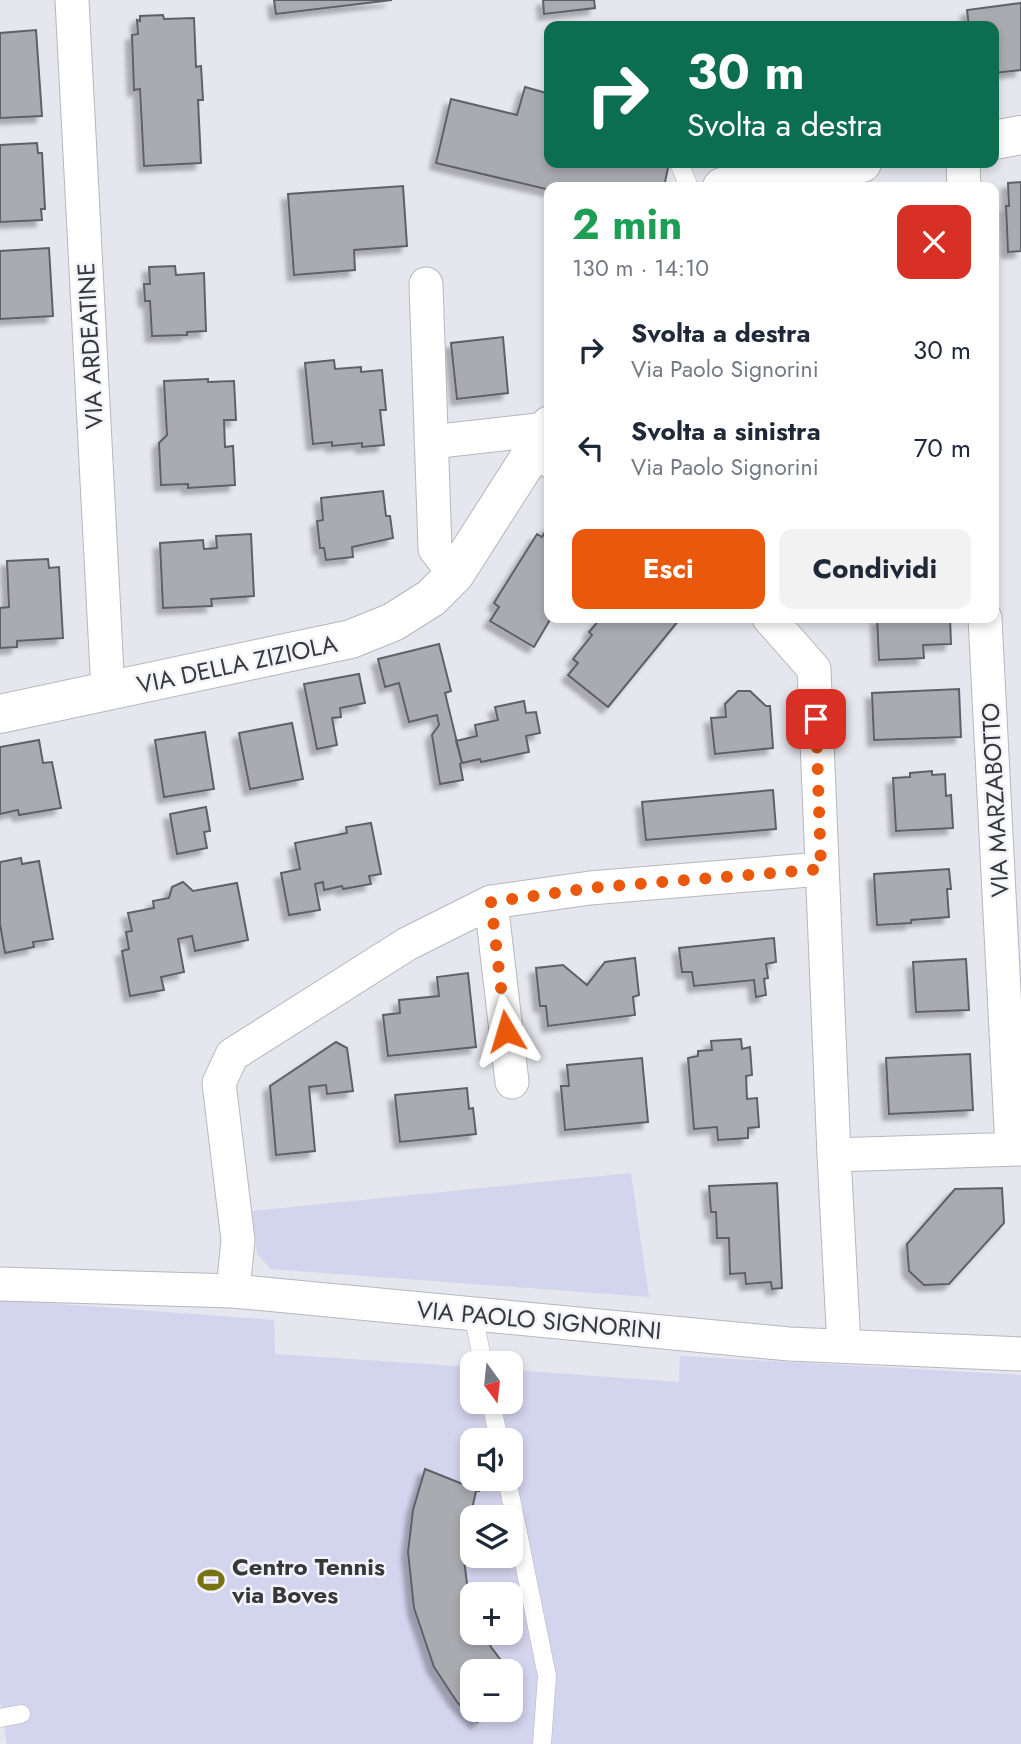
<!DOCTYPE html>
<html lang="it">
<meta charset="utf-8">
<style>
:root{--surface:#fff;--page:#f2f2f3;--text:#1f2937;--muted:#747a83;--accent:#ea580c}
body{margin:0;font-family:Jost,sans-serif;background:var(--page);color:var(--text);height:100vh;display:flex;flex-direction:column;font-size:26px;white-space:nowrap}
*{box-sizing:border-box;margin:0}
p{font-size:23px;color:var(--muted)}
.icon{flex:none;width:38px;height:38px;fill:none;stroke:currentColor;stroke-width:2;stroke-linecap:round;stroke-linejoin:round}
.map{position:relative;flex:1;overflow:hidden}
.drawer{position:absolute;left:544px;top:182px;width:455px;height:441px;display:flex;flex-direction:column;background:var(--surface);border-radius:14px;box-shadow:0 4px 10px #0003}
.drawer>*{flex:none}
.banner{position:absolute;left:544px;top:21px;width:455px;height:147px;border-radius:14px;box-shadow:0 4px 10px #0003;background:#0b6e4f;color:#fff;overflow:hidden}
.needle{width:46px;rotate:165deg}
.tools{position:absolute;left:460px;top:1351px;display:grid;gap:14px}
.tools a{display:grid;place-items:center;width:63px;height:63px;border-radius:14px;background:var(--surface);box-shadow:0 4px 10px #0003;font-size:35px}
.pin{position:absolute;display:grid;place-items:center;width:60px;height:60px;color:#fff;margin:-30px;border-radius:14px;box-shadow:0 4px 10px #0006}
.me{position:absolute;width:77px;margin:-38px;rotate:353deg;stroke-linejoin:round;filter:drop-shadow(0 0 5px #0008)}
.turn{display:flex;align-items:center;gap:24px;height:147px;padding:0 28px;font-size:32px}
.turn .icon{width:91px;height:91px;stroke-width:2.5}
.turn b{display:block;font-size:49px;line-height:60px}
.round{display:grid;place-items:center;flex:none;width:74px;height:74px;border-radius:14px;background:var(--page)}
.head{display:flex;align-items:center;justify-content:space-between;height:119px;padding:0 28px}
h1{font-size:42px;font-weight:700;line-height:52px;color:#1e9e55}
.action{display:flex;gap:14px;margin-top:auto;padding:14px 28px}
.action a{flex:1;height:80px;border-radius:14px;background:var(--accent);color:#fff;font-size:28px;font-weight:700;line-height:80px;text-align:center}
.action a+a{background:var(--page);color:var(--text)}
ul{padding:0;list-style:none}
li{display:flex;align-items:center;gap:21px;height:98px;padding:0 28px}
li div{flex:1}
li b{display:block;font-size:26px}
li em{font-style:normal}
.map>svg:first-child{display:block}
.green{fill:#d3d4ed;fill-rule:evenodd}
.building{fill:#aaaab1;stroke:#606067;stroke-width:2;filter:url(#shadow)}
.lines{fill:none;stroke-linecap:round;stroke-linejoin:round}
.service-casing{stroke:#b6b6be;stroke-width:19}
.pedestrian-casing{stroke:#b6b6be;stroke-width:26}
.minor-casing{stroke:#b6b6be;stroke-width:35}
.tertiary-casing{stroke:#b6b6be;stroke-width:40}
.service{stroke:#fff;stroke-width:18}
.pedestrian{stroke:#fff;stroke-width:24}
.minor{stroke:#fff;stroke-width:33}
.tertiary{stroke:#fff;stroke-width:38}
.route{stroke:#ea580c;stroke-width:12;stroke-dasharray:0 21.6}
.labels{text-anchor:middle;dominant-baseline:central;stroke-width:5;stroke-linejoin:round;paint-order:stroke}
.street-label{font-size:24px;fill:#38383b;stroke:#f3f3fb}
.poi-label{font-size:24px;font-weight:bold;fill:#38383b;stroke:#f3f3fb;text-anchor:start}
</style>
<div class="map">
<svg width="1021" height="1744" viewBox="0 0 1021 1744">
<defs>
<filter id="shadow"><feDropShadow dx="-6" dy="6" stdDeviation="2" flood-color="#0004"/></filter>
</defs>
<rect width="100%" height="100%" fill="#e6e6ee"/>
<path class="green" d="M631 1173 649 1297 271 1269 257 1254 252 1211Z
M5 1300 274 1320 275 1354 472 1367V1402H511V1370L679 1382 680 1356 1021 1375V1744H7L0 1702V1301ZM472 1440H511V1479H472ZM472 1517H511V1556H472ZM472 1594H511V1633H472ZM472 1671H511V1710H472Z"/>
<path class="building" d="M274 0H392L276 14Z
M543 0H594L595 8 544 14Z
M1021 3V70L994 73V26H969L967 10Z
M163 15 164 19 194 18 196 67 201 66 203 100H198L201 163 144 166 140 89 134 90 132 35 138 34 137 20 140 21V16Z
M36 30 42 116 0 118V33Z
M525 87 550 94V163H669L664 187H550V190L436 163 451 99 517 115Z
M37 143 38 153H42L45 209H41L42 220 0 222V145Z
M1021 182V251L1008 252 1006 206H1009L1008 183Z
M403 186 407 246 354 250 355 270 294 275 288 194Z
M49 248 53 316 0 319V251Z
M175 266 176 275 204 273 206 331 187 332V335L152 336 150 301H145L144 284H150L149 267Z
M503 337 508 393 457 399 451 343Z
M334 360 335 369 361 367V372L382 370 386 410H380L384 445 362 447V443L332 446V442L313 444 305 363Z
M208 379V382L234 381 236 420H224L225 447 233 446 235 485 188 488V484L161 485 159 443 167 435 164 381Z
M383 491 386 516H390L393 538 352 547 353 557 326 560 324 548H320L317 521 323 520 321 498Z
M549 525 551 618 534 647 490 621 499 607 494 603 537 534 542 537Z
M251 534 254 596 211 599 212 606 163 608 160 543 203 540 204 549 217 548 216 536Z
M48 559 49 568 59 567 63 638 17 641V647L0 648V608L9 607 7 561Z
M601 618H677L679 620 608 707 568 675 578 663 573 659 592 635 589 632Z
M877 618H950L951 644 923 645 924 658 879 660Z
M439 644 451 691 445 693 462 763 460 764 463 780 440 784 432 735 439 725 437 715 409 722 399 683 385 687 378 659Z
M359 674 365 703 340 708 341 717 332 718 337 745 317 749 304 684Z
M959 689 961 737 874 740 872 693Z
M738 691H750L766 706H770L773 748 715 754 711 718 726 717 725 704Z
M524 701 526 713 536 712 540 733 526 736 529 752 481 762 480 759 462 763 456 741 477 736 475 725 498 720 495 707Z
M292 723 303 779 250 789 239 733Z
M205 732 214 789 164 797 155 740Z
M39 740 43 763 52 762 61 808 19 815 18 810 0 814V747Z
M932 771V775L945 774 946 796 951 795 953 828 896 831 893 778 910 777V773Z
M773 790 776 829 646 840 642 802Z
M206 807 210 831 204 832 207 848 177 854 170 814Z
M371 823 381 874 369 876 371 884 343 889 342 886 324 890 323 882 315 884 320 910 289 915 281 873 300 869 295 843 347 833 346 827Z
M21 858 22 864 39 861 53 939 33 942 34 947 5 953 0 924V862Z
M949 869 951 889H947L949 917 911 920V923L877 925 874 874Z
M183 882 193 891 237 883 248 940 195 951 192 936 178 939 184 972 161 977 164 990 130 996 122 951 129 949 126 932 132 931 128 913 154 908 153 901 169 898 172 887Z
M774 938 776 962 766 964 768 978 764 979 766 995 756 997 754 980 694 986 692 972H682L679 948Z
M635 958 639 995 633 997 635 1015 548 1026 546 1006H540L536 968 563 965 587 985 605 962Z
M966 959 969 1010 916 1012 913 962Z
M468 973 476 1047 388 1056 383 1015 400 1013 399 1000 439 996 437 977Z
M741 1039 742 1049 750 1047 752 1075 746 1076 747 1099 757 1098 759 1127 748 1128V1138L718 1140 717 1127 694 1129 688 1058 698 1056V1051L712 1050 711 1041Z
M336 1042 347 1048 353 1091 327 1094 326 1085 309 1087 315 1151 276 1155 270 1086Z
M970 1054 973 1110 889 1114 886 1058Z
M642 1058 648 1122 565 1130 561 1086H569L567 1065Z
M467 1088 469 1109 473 1108 476 1134 400 1142 395 1095Z
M777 1183 782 1288 772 1289 771 1282 746 1284 745 1273 730 1274 729 1238H717L716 1212H711L709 1186Z
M1002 1188 1004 1223 949 1284 924 1285 909 1271 907 1244 955 1189Z
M425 1469 480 1491H476L463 1551 469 1600 472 1607V1633H485L491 1647 509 1671H472V1710H488L477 1722 457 1702 434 1667 414 1608 408 1552 413 1510Z"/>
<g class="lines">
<g class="service-casing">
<path id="service" d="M679 163 689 187
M473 1314 483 1363
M491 1402 499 1440
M507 1479 547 1676 542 1744
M0 1718 21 1714"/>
</g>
<g class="pedestrian-casing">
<path id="pedestrian" d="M548 465 550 466"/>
</g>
<g class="minor-casing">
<path id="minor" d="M72 0 108 692
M963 163 964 187
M426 284 435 549 455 574
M431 442 547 429
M769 618 814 669 834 1155 844 1346
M985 618 1012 1149
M491 902 512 1082
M834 1155 1021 1149
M0 1284 233 1291 789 1344 1021 1354
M233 1291 238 1240 219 1083 232 1055 407 944 491 902 590 888 821 869"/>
</g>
<g class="tertiary-casing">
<path id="tertiary" d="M994 140 1021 135
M722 187 862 163
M0 714 351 639 393 622 431 598 455 574 550 425"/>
</g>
<use href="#service" class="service"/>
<use href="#pedestrian" class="pedestrian"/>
<use href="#minor" class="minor"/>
<use href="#tertiary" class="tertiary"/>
</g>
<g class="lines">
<path class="route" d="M506 1031 491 902 590 888 821 869 816 719"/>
</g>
<defs>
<g id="stadium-bare" transform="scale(2.1)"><path d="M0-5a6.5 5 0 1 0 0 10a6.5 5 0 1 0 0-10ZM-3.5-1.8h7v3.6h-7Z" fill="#797214" stroke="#f3f3fb" stroke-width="2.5" paint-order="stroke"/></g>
</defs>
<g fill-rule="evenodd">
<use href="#stadium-bare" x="211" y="1580"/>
</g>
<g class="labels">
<g class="street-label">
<text transform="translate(90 346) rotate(-93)">VIA ARDEATINE</text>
<text transform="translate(237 664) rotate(-12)">VIA DELLA ZIZIOLA</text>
<text transform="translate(995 800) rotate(-93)">VIA MARZABOTTO</text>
<text transform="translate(539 1320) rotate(5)">VIA PAOLO SIGNORINI</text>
</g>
<g class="poi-label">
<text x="232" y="1566">Centro Tennis<tspan x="232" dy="28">via Boves</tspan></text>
</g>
</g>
</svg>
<div class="tools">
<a><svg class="needle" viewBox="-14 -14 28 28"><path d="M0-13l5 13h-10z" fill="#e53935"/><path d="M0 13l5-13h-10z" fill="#747a83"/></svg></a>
<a><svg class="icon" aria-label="sound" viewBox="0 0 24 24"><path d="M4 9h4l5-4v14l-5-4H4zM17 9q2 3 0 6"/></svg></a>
<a><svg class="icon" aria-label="layers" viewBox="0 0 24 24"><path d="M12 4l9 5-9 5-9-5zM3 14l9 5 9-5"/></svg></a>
<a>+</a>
<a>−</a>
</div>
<div class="pin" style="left:816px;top:719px;background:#d93025"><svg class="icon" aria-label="arrive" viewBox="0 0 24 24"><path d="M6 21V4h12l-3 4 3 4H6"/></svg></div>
<svg class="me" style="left:506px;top:1031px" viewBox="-20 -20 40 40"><path d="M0-17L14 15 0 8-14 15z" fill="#ea580c" stroke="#fff" stroke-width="4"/></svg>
<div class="banner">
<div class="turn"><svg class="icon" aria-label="right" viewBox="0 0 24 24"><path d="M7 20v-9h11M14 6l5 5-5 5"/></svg><div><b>30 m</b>Svolta a destra</div></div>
</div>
<section class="drawer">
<div class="head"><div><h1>2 min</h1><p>130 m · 14:10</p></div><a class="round" style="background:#d93025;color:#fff"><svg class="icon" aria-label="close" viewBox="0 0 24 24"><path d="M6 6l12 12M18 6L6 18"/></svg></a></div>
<ul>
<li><svg class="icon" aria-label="right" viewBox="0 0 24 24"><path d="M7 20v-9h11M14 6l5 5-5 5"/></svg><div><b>Svolta a destra</b><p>Via Paolo Signorini</p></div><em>30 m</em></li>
<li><svg class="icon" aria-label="left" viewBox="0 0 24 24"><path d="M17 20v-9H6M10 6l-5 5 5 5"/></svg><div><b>Svolta a sinistra</b><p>Via Paolo Signorini</p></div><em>70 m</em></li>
</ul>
<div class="action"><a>Esci</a><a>Condividi</a></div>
</section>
</div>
